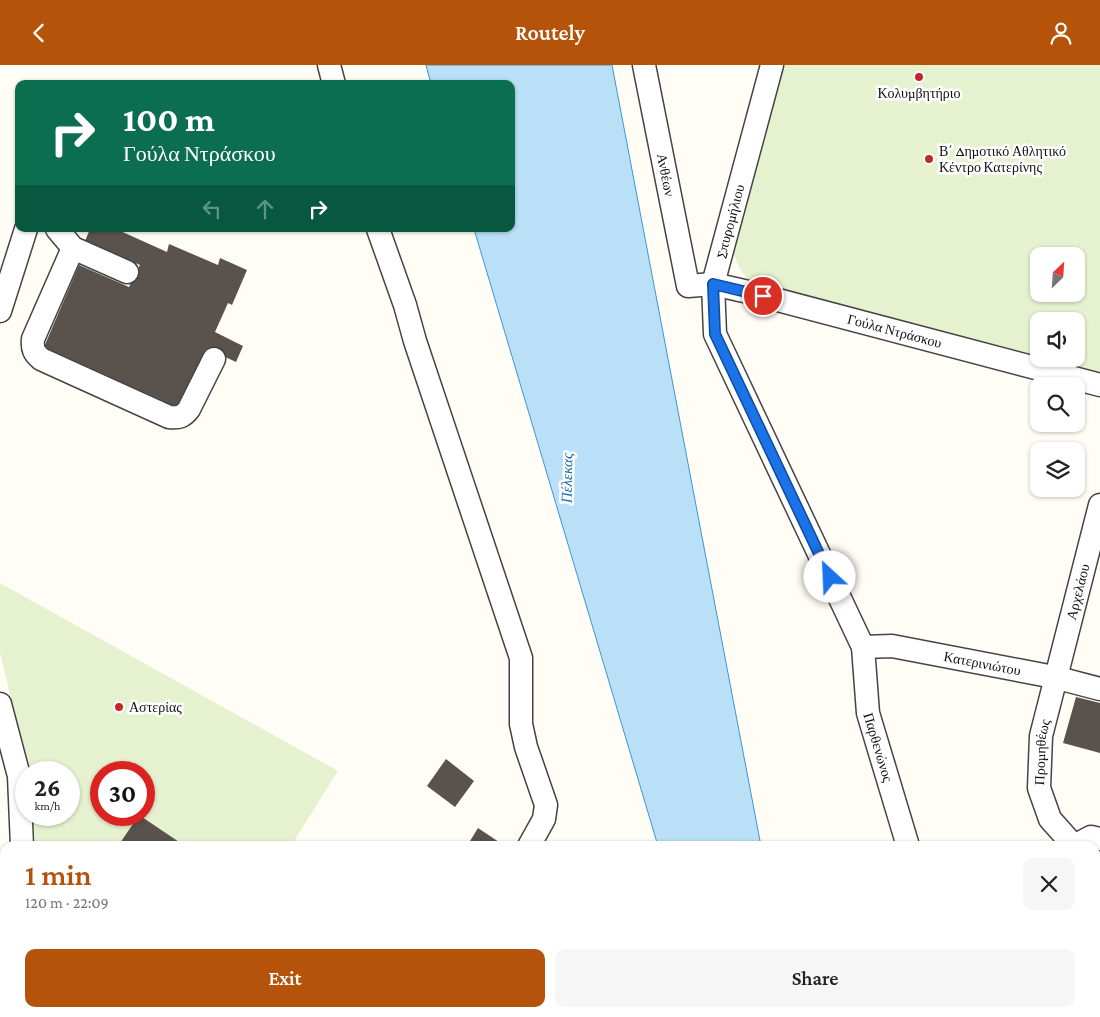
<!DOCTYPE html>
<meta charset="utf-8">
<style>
:root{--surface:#fff;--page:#f6f6f6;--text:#222;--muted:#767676;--accent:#b45309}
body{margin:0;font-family:"Crimson Pro",serif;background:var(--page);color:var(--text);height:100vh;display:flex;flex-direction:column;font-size:19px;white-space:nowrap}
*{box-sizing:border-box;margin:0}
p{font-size:16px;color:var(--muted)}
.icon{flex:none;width:28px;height:28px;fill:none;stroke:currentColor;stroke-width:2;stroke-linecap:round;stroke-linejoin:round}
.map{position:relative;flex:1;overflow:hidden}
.panel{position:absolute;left:0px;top:776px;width:1100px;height:176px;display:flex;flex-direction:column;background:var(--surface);border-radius:15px 15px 0 0;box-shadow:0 1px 4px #0004}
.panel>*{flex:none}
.top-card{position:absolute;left:15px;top:15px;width:500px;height:152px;border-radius:10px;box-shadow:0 1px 4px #0004;background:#0b6e4f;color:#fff;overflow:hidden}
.needle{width:32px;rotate:25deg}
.controls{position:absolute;left:1030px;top:182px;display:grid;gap:10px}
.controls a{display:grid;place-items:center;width:55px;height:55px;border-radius:10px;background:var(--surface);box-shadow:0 1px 4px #0004;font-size:25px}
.speed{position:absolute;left:15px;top:696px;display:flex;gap:10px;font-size:25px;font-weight:700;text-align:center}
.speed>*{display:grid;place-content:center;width:65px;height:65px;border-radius:50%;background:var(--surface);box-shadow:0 1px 4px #0004;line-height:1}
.speed small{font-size:12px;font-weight:400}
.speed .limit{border:8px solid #d22;background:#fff;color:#111}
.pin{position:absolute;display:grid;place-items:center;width:42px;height:42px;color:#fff;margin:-21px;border:2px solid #fff;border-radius:50%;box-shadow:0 1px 5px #0007}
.me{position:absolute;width:55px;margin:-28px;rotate:335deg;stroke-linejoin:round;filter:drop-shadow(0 0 4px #0008)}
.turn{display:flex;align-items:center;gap:18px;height:105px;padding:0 25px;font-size:22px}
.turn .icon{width:65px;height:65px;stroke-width:2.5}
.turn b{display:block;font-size:35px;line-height:42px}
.lanes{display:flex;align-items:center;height:48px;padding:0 25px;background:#0003;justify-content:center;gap:25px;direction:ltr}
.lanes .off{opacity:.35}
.round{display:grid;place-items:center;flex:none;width:52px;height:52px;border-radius:10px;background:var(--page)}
.overview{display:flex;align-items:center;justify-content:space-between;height:85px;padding:0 25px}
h1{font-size:30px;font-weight:600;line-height:38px;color:var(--accent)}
.primary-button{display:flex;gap:10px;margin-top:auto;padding:10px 25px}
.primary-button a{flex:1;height:58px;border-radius:10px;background:var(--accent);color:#fff;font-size:20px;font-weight:600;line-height:58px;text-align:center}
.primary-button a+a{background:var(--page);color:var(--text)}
header{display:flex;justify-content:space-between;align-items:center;height:65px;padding:0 25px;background:var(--accent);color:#fff;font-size:22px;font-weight:600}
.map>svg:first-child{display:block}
.pitch{fill:#e6f2cf;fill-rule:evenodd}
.water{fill:#b9e0f7;stroke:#3f96cf}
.building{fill:#5a524d}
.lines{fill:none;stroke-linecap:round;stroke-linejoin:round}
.minor-casing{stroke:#444;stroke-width:25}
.minor{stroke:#fff;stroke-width:22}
.route-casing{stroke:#114b97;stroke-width:12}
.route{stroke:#1a73e8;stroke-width:9}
.poi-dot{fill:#c4262e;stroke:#fff;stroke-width:2}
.labels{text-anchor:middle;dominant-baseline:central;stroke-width:5;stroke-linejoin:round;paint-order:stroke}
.poi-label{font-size:14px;fill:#111;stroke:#fff;text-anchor:start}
.street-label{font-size:14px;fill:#111;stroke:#fff}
.water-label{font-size:15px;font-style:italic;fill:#1768a6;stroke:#fff}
</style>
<header><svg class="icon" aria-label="back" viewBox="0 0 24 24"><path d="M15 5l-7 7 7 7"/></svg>Routely<svg class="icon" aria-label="person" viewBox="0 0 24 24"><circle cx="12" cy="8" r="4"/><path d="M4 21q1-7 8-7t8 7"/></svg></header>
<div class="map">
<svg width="1100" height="952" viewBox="0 0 1100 952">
<rect width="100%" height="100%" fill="#fffdf5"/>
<path class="pitch" d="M783 0H1100V307L1097 309 751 219 740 204 733 188ZM1039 191H1076V229H1039ZM1039 256H1076V294H1039Z
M0 518 338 706 291 781H36L32 750H69V708L28 707 0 587ZM101 708H144V750H101Z
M5 900V948H188L185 952H0V901Z"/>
<path class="water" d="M426 0H612L761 781H658L474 164H511V19H431Z
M707 948H795L796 952H708Z"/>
<path class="building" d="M90 164H116L167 187 169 179 218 200 220 193 247 205 232 240 228 238 215 267 243 281 236 297 208 284 181 344 44 282 79 200 129 222 140 200 85 176Z
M1076 632 1100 638V688L1063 678Z
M446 694 474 716 455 742 427 721Z
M139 750 185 781H118Z
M478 763 505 781H467Z"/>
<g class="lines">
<g class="minor-casing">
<g id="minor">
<path d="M329 0 334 19"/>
<path id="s1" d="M644 0 688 221 713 219 744 226 1100 320"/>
<path id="s2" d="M772 0 713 219 715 269 863 582 868 648 908 781"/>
<path d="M57 164 73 183 127 207"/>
<path d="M378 164 405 240 415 276 521 593V659L526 682 546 740 544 754 529 781"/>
<path d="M73 183 33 274C32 284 34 288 41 294L169 352C179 353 183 352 189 344L214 294"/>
<path d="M0 246 26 164"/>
<path id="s3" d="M863 582 892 581 1054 612 1100 624"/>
<path d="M0 639 19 711 22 781"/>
<path id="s4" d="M1074 781 1050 754 1039 723 1041 671 1100 440"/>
<path d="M1074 781 1091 772 1100 774"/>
<path d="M1095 802 1100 807"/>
<path d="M0 881 5 877"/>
<path d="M1001 948 1003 952"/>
<path d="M436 952 439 948"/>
</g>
</g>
<use href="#minor" class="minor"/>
</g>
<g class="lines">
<g class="route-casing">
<path id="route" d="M763 231 713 219 715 269 830 512"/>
</g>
<use href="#route" class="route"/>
</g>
<g class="poi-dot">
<circle cx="919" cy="12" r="5"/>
<circle cx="929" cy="94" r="5"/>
<circle cx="119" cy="642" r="5"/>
</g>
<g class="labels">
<g class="poi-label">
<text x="919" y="28" text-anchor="middle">Κολυμβητήριο</text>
<text x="939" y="86">Β΄ Δημοτικό Αθλητικό<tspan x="939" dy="16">Κέντρο Κατερίνης</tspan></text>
<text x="129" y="642">Αστερίας</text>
</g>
<g class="street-label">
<text stroke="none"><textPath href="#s1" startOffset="112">Ανθέων</textPath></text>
<text transform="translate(730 156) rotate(-75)">Σπυρομήλιου</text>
<text stroke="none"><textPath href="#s1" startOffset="438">Γούλα Ντράσκου</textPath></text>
<text stroke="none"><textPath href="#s4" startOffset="270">Αρχελάου</textPath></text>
<text stroke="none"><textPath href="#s3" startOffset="121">Κατερινιώτου</textPath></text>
<text stroke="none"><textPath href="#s2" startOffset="725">Παρθενώνος</textPath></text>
<text stroke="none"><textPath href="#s4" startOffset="105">Προμηθέως</textPath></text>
</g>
<g class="water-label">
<text transform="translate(567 413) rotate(-89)">Πέλεκας</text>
</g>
</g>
</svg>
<div class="controls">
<a><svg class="needle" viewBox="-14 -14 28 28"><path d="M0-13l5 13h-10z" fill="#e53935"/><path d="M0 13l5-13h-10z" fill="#767676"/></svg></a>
<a><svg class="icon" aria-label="sound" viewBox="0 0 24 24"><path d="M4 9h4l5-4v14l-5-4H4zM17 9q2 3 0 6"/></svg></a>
<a><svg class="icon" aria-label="search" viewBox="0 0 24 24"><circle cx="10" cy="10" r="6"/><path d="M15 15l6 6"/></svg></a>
<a><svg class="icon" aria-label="layers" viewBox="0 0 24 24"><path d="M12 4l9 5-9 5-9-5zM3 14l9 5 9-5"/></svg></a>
</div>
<div class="speed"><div>26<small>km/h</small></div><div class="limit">30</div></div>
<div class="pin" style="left:763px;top:231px;background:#d93025"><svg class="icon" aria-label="arrive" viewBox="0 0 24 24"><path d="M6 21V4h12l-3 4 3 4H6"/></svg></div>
<svg class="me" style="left:830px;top:512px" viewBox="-20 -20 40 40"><circle r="19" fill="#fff"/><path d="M0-13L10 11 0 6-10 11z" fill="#1a73e8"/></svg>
<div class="top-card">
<div class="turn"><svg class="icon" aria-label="right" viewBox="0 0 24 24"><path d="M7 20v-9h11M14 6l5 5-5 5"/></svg><div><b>100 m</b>Γούλα Ντράσκου</div></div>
<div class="lanes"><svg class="icon off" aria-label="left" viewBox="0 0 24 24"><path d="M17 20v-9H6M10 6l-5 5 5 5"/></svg><svg class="icon off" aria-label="ahead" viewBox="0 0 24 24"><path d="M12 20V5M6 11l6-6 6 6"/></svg><svg class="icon" aria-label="right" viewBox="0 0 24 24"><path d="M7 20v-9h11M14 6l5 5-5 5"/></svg></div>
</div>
<section class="panel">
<div class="overview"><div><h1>1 min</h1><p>120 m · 22:09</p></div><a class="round"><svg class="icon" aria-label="close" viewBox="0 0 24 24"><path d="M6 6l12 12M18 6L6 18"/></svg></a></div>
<div class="primary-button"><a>Exit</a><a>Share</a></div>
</section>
</div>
